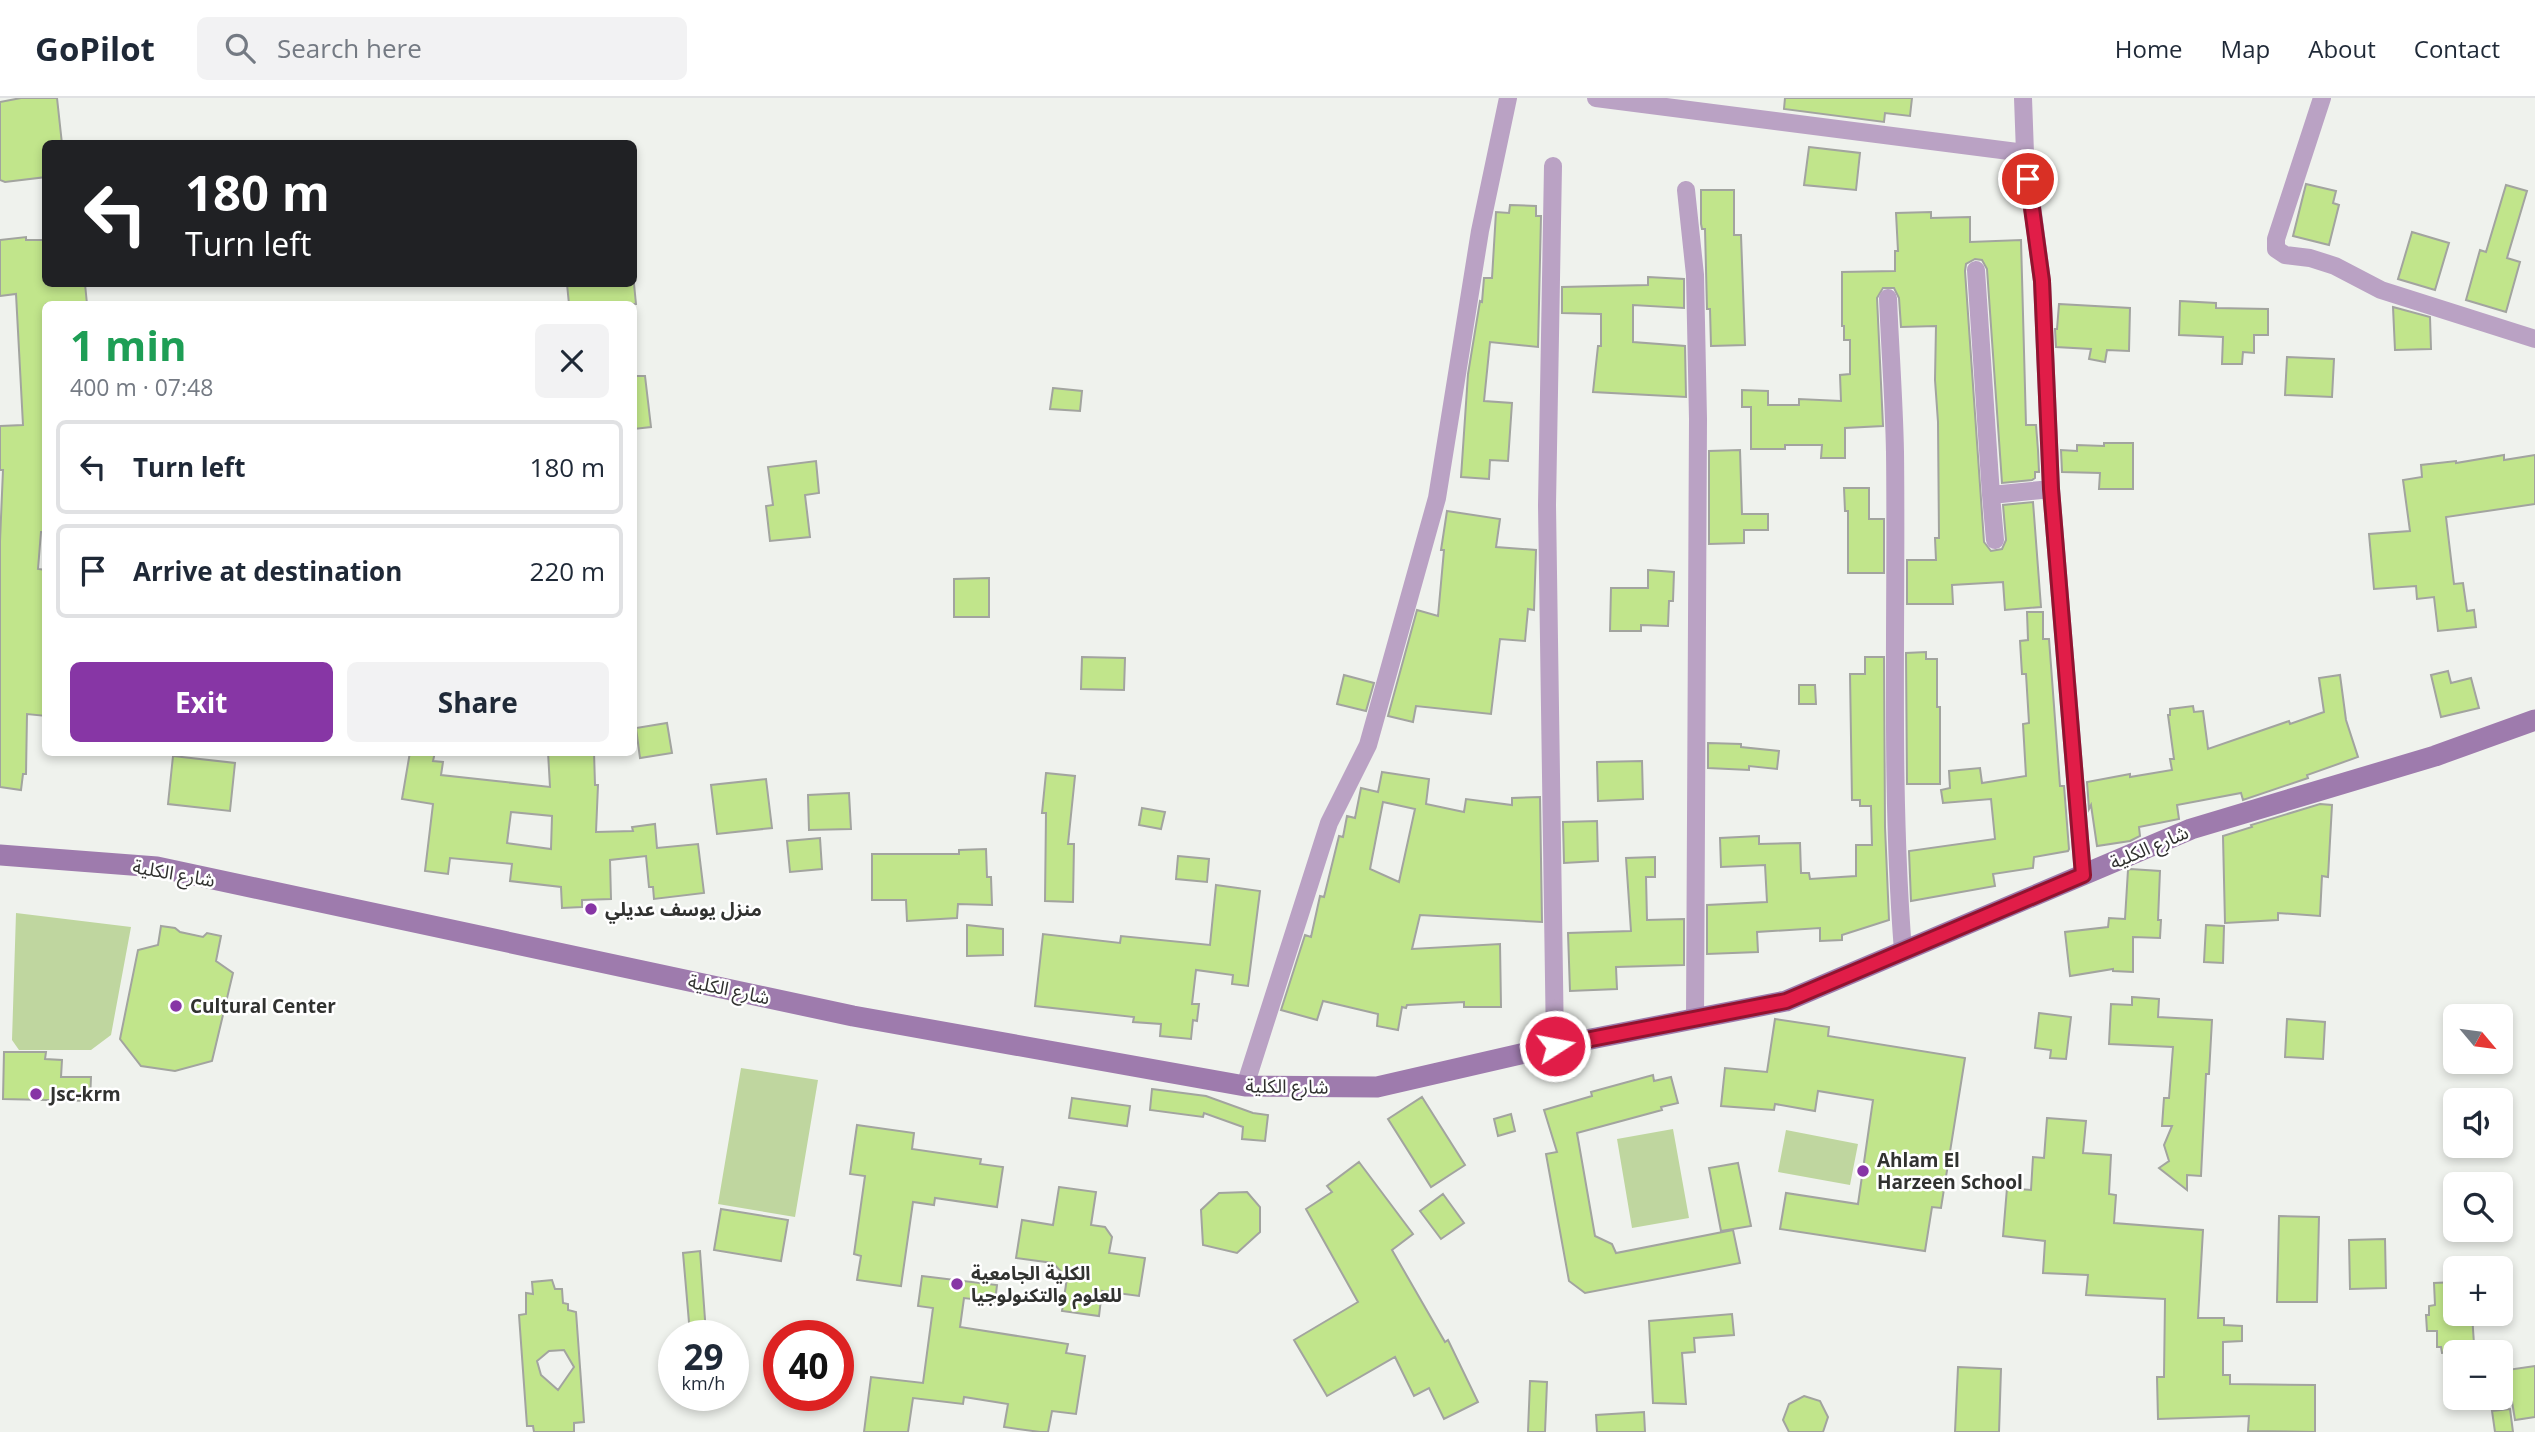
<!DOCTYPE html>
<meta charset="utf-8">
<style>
:root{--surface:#fff;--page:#f2f2f3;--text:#1f2937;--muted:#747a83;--line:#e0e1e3;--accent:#8736a5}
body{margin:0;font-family:"Open Sans","Noto Sans Arabic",sans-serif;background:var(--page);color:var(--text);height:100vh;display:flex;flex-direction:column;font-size:26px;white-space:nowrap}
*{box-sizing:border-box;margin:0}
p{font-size:23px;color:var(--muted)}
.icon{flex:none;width:38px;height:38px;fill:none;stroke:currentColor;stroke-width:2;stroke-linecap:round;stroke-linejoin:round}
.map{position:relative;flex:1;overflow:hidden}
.side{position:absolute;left:42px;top:203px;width:595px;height:455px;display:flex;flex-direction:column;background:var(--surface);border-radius:10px;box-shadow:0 4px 10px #0003}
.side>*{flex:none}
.guide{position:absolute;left:42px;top:42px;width:595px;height:147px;border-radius:10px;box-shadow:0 4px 10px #0003;background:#202124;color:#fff;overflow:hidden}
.needle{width:46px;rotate:119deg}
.buttons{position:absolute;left:2443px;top:906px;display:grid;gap:14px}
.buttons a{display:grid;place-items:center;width:70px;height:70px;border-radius:10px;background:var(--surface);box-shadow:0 4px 10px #0003;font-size:35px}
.speed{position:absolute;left:658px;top:1222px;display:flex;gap:14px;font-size:35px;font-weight:700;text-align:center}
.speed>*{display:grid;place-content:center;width:91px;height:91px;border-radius:50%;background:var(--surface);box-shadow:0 4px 10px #0003;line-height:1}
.speed small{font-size:18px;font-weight:400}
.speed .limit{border:10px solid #d22;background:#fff;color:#111}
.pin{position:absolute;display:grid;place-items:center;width:60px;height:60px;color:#fff;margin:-30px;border:4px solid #fff;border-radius:50%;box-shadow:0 2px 7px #0007}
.me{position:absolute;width:77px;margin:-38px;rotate:79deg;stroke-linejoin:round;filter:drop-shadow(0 0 5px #0008)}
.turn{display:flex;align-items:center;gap:24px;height:147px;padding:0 28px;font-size:32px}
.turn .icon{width:91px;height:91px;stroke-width:2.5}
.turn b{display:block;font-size:49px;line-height:60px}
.round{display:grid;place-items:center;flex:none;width:74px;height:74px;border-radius:10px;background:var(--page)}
.overview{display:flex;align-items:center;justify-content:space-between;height:119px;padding:0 28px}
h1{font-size:42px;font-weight:700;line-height:52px;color:#1e9e55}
.action{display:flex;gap:14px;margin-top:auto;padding:14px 28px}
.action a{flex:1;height:80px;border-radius:10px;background:var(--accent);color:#fff;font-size:28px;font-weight:700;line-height:80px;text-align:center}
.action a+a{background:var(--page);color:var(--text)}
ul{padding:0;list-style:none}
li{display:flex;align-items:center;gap:21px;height:94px;margin:0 14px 10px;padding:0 14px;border:4px solid var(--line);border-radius:10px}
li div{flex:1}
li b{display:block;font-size:26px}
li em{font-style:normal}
header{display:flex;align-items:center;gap:42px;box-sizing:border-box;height:98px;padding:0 35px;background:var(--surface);border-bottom:2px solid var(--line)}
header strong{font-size:33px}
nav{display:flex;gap:38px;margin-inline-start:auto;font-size:24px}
.search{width:490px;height:63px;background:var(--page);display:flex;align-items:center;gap:18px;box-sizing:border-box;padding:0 24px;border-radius:10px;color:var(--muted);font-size:26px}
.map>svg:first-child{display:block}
.green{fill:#bfd69f}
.building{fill:#c1e58b;stroke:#a2a49f;stroke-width:2;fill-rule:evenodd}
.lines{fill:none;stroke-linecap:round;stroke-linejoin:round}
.street{stroke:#baa2c4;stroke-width:18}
.secondary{stroke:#9e7bad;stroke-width:21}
.route-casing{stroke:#92132f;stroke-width:18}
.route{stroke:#e11d48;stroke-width:12}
.poi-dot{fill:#8736a5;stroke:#fff;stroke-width:2.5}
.labels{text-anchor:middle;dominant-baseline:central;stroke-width:5;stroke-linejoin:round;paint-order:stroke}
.street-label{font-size:19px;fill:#313230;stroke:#fff}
.poi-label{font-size:19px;font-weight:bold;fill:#313230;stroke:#fff;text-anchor:start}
</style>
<header>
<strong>GoPilot</strong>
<div class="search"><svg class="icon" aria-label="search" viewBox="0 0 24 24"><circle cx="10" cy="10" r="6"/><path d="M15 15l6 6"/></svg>Search here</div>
<nav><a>Home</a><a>Map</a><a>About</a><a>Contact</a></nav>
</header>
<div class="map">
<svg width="2535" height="1334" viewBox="0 0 2535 1334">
<rect width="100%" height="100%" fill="#eff2ed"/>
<path class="green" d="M16 815 131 829 111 937 91 952H19L12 942Z
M741 970 818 982 795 1119 718 1106Z
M1673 1031 1689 1120 1632 1130 1617 1041Z
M1786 1032 1858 1046 1850 1087 1778 1074Z"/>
<path class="building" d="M21 0H57L62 46H46V79L5 84 0 82V4Z
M1785 0H1912L1910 18 1885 15 1884 24 1784 11Z
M1809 49 1860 55 1856 92 1804 87Z
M2306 86 2336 93 2333 105 2339 107 2329 147 2293 138Z
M2506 87 2527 93 2507 160 2520 164 2506 214 2466 202 2480 152 2486 154Z
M1701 92H1734V137H1741L1745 247 1711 248 1710 211H1707L1705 131H1702L1701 126Z
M1510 107 1536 108V118H1541L1538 249 1490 244 1484 303 1512 305 1508 363 1490 362 1489 381 1461 379 1468 276 1480 203 1482 204 1484 180H1492L1496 114 1509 115Z
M1931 114V120L1970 119V144L2021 142 2026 327H2036L2038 352 2039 374H2035V380L2032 382 2002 385 1987 171 1982 162 1975 161 1966 166 1965 173 1984 444 1991 453 2002 451 2006 442 2003 407 2033 404 2041 509 2005 512 2003 484 1952 487 1953 506H1907V462H1936L1935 440H1939L1938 324 1935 282 1936 228 1901 229 1899 200 1894 190H1883L1877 200 1883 328 1845 330V360H1821L1822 347H1785V351H1751V309H1742V292L1768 293V307H1799V301L1841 303 1840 277 1850 276V242H1844V228H1842V174L1895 173V153H1898L1896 115Z
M2412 134 2449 145 2435 192 2398 181Z
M26 139V142H46V186H85L87 206H46V434H41L38 471 46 472V618L27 616 26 676H23L21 692 0 689V443L3 372H0V328L23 327 16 196 0 198V142Z
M1648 179 1684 181V210L1633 207V244L1685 248 1686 299 1593 294 1598 248H1601V216L1562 215V189L1648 187Z
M567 186H634L636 206H569Z
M2180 203 2216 205V210L2268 211V237H2254V255L2243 254 2242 266H2222L2223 239 2179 237Z
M2059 206 2130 210 2129 253 2107 252 2105 264 2089 261 2091 251 2056 249 2055 231H2057Z
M2393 209 2430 219 2431 251 2395 252Z
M2287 259 2334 261 2332 299 2285 297Z
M634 278H645L651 329 634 331Z
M1053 290 1082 293 1080 313 1050 311Z
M2104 345H2133V391H2099L2100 375 2062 374 2061 352 2077 353V347L2104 348Z
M1740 352 1742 416H1768V432H1744V445L1709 446V353Z
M2504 357V362L2535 357V406L2446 419 2454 486 2463 485 2467 513 2474 512 2476 529 2438 533 2434 499 2417 501 2416 488 2374 491 2369 436 2410 433 2403 382 2422 379 2421 367 2456 363V365Z
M816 363 819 395 805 397 810 439 770 443 766 408 773 407 768 369Z
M1844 390H1869V421H1884V475H1848V413H1845Z
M1447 413 1500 421 1496 449 1536 452 1534 512 1528 511 1525 543 1500 541 1491 616 1416 608 1413 624 1388 618 1417 512 1438 518 1444 452H1441Z
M1648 472 1674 474 1673 503H1669L1668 528 1641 527V533H1610L1611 490H1648Z
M989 480V519H954V481Z
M2027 514H2043V541H2049L2060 688H2064L2069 751 2068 753 2034 759 2033 770 1993 776 1995 788 1911 803 1909 753 1995 741 1991 701 1943 705 1941 692 1950 690 1949 673 1980 670 1982 685 2026 678 2023 626 2029 625 2026 576H2022L2020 543 2028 542Z
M1926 554V561H1937V609H1940V686H1907L1906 555Z
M1082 559 1125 560 1124 592 1081 591Z
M1865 559H1884L1885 729 1889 822 1842 837V842L1820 843V830L1757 834 1758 854 1707 856V807L1767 804 1765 767 1721 769 1720 740 1759 738V746L1800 745 1801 775H1809L1810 781 1856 778V747H1872L1871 708H1860V702H1852L1850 576H1865Z
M2448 573 2451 585 2471 580 2479 610 2441 619 2431 577Z
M1344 577 1374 585 1366 613 1337 606Z
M2340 577 2346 622 2358 659 2307 677 2308 680 2243 702 2241 695 2177 707 2179 721 2139 729 2140 738 2130 743 2097 748 2091 707 2089 711 2087 684 2130 676V679L2172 672 2170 661H2174L2168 617H2170V611L2193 608 2194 614 2203 613 2208 651 2289 623 2290 626 2324 614 2319 580Z
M1799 587H1815L1816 606H1799Z
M667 625 672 655 640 660 636 630Z
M1708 645 1741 646V649L1779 653 1777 671 1749 668V672L1708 670Z
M410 654H435L433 663 443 664 441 677 550 689 548 654H594L595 687H598L596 734 633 733 632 729 655 726 657 750 698 746 704 795 654 801 653 789H649L646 758 610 762 611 801 582 802V809L562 810 561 789 510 783 512 766 450 760 448 776 425 773 433 706 402 701ZM511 714 552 718 551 751 507 745Z
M173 658 235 665 230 713 168 706Z
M1642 663 1643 701 1598 703 1597 664Z
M1382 674 1429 681 1426 706 1464 714 1466 701 1512 707V700L1540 699 1542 824 1420 817 1412 851 1500 846 1501 909H1464V904L1407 907 1406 910 1402 909 1398 932 1377 928 1378 916 1323 903 1317 922 1281 912 1305 837 1311 839 1320 798 1324 799 1339 738 1343 739 1347 718 1355 720 1361 690 1378 694ZM1383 704 1415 711 1399 784 1370 771Z
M1046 675 1075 678 1068 746H1074L1073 804 1045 803 1046 715H1042Z
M766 681 772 730 717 736 711 687Z
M849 695 851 731 809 732 808 697Z
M2320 706 2332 707 2328 779 2322 778 2320 818 2278 815V822L2225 825 2223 738 2252 729 2251 727Z
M1142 710 1165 714 1161 731 1139 727Z
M1597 723 1598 763 1564 765 1563 724Z
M820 740 822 771 790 774 787 743Z
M986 751 987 779H991L992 807 958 806 957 820 907 823 906 802H872V756H959V752Z
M1178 758 1209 761 1207 784 1176 781Z
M1655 759V779H1646L1647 822 1684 821V867L1616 869 1617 891 1570 893 1568 835 1631 833 1626 760Z
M2130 771 2160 773 2158 822H2161L2160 840 2133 839V874L2113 873V871L2070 878 2065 834 2108 829 2109 820 2125 821 2128 772Z
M1216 787 1260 793 1248 888 1232 886 1233 877 1196 872 1192 906H1199L1197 923 1193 922 1191 941 1160 938 1161 926 1133 924 1134 919 1035 908 1043 836 1120 845 1121 838 1210 847Z
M967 827 1003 831V857L967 858Z
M2206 827 2224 828 2223 865 2204 864Z
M161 828 175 830 180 834 203 839 207 835 221 838 216 863 233 875 212 963 175 973 141 968 120 941 138 852 158 847Z
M2132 899 2159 901 2158 919 2212 922 2209 976H2206L2201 1078 2187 1077V1092L2159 1070 2169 1063 2164 1047 2172 1028H2162L2164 1000H2169L2173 949 2109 946 2111 906 2132 907Z
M2039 915 2071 919 2066 961 2050 960 2051 952 2035 950Z
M1775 921 1829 929 1828 938 1965 960 1941 1110 1932 1109 1925 1153 1780 1131 1786 1095 1858 1106 1873 1002 1818 993 1815 1013 1775 1006 1774 1012 1721 1008 1725 970 1767 974Z
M2287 921 2325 924 2323 961 2285 959Z
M4 954H46L45 961 62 962 61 979H91L90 1003 3 1001Z
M1653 977 1654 983 1671 979 1678 1005 1661 1009 1662 1012 1577 1035 1595 1138 1612 1146 1616 1155 1733 1132 1740 1165 1585 1195 1569 1183 1546 1056 1557 1054 1544 1012 1592 998 1591 994Z
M1152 991 1206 998 1253 1015 1268 1017 1265 1043 1242 1041 1243 1029 1204 1015 1203 1019 1150 1012Z
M1422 999 1465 1067 1431 1089 1388 1021Z
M1072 1000 1130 1008 1127 1028 1069 1020Z
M1511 1016 1515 1033 1498 1038 1494 1021Z
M2047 1020 2086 1023 2083 1055 2111 1057 2109 1096 2116 1097 2114 1125 2203 1132 2198 1220H2224V1227L2242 1228V1243L2223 1244V1277H2230V1286L2315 1287V1334L2248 1333 2249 1318 2158 1321 2157 1279H2164L2165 1201 2086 1197 2088 1177 2043 1175 2045 1143 2003 1138 2007 1090 2031 1092 2033 1059 2044 1060Z
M857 1027 914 1035 912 1051 981 1061 980 1066 1003 1069 997 1109 935 1100 934 1107 913 1104 901 1188 857 1182 861 1158 854 1156 865 1078 850 1076Z
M1359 1064 1413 1136 1392 1152 1445 1244 1448 1242 1478 1304 1444 1321 1429 1290 1414 1298 1395 1259 1327 1298 1294 1242 1358 1204 1306 1111 1332 1094 1327 1088Z
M1738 1065 1751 1128 1721 1133 1709 1070Z
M1059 1089 1096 1094 1091 1127 1105 1129 1112 1139 1109 1155 1145 1160 1139 1198 1102 1193 1099 1218 1062 1213 1067 1180 1053 1165 1016 1160 1022 1122 1053 1127Z
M1247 1094 1260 1109V1134L1237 1155 1203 1147 1201 1112 1219 1095Z
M1443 1096 1464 1125 1441 1141 1420 1113Z
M721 1111 788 1122 781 1163 714 1152Z
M2279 1118 2319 1119 2317 1204H2277Z
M2385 1141 2386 1190 2350 1191 2349 1142Z
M700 1153 706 1235 690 1236 683 1155Z
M922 1178 997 1187 995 1204 964 1200 960 1229 1068 1246 1066 1255 1085 1258 1076 1316 1052 1313 1048 1334H1040L1004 1329 1008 1306 964 1299 963 1306 913 1300 908 1334H864L871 1279 923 1285 933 1210 918 1208Z
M552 1182 555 1191H562L563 1205 568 1206V1212L576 1214 584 1324 574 1325V1334H534L533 1328H527L519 1217 526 1216V1195L533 1196 532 1184ZM564 1252 574 1269 558 1292 541 1277 537 1263 549 1253Z
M2455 1184V1216H2472L2474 1246 2466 1247V1253L2442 1255 2441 1249H2437V1233H2427L2426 1217H2429V1208L2435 1207 2434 1185Z
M1732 1216 1734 1237 1694 1240 1695 1254 1682 1255 1686 1306 1653 1305 1649 1223Z
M2535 1268V1319L2515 1322 2507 1272Z
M1958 1269 2001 1271 1999 1334H1955Z
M1530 1283 1547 1284 1545 1334H1528Z
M1804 1298 1820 1303 1828 1319 1823 1334H1789L1783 1322 1789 1306Z
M2510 1311 2513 1334H2495L2492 1313Z
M1644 1314 1645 1334H1597L1596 1317Z"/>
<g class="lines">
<path class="street" d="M1596 0 2025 55 2023 0
M2322 0 2276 141V151L2285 157 2310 160 2335 168 2381 192 2535 241
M2025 55 2042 183 2051 391 2083 777
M1553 68 1547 407 1555 948
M1686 92 1695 177 1698 321 1695 921
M1976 172 1991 397
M1888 200C1890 251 1894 302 1895 354 1897 520 1890 687 1903 853
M1995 442 1991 397 2051 391
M1245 988 1329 725 1368 647 1437 400 1480 133 1508 0"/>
<path class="secondary" d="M0 757 157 769 853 918 1245 988 1377 989 1555 948 1786 903 2191 731 2435 658 2535 622"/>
</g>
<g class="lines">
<g class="route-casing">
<path id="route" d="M1555 948 1786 903 2083 777 2051 391 2042 183 2028 81"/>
</g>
<use href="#route" class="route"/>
</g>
<g class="poi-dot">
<circle cx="591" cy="811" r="7"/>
<circle cx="176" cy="908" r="7"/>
<circle cx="36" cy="996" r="7"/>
<circle cx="1863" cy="1073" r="7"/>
<circle cx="957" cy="1186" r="7"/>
</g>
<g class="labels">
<g class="street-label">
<text transform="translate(2149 749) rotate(-23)">شارع الكلية</text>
<text transform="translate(174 775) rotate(10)">شارع الكلية</text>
<text transform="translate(729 891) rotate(12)">شارع الكلية</text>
<text transform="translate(1287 988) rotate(1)">شارع الكلية</text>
</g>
<g class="poi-label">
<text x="605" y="811">منزل يوسف عديلي</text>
<text x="190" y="908">Cultural Center</text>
<text x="50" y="996">Jsc-krm</text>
<text x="1877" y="1062">Ahlam El<tspan x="1877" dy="22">Harzeen School</tspan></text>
<text x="971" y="1175">الكلية الجامعية<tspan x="971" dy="22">للعلوم والتكنولوجيا</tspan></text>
</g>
</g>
</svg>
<div class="buttons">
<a><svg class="needle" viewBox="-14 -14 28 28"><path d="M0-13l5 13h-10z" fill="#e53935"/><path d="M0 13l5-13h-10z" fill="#747a83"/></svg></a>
<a><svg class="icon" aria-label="sound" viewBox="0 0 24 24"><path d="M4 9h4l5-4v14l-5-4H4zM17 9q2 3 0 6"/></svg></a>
<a><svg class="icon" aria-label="search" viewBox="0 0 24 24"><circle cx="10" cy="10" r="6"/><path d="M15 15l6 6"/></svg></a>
<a>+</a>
<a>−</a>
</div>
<div class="speed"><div>29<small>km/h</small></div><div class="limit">40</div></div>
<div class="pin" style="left:2028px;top:81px;background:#d93025"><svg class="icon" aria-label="arrive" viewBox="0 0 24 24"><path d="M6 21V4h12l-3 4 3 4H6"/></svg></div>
<svg class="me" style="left:1555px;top:948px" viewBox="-20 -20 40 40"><circle r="17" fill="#e11d48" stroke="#fff" stroke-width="3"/><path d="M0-11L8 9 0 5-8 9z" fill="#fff"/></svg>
<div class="guide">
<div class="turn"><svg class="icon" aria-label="left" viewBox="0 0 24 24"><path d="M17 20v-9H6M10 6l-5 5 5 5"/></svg><div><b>180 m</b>Turn left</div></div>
</div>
<section class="side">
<div class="overview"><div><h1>1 min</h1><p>400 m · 07:48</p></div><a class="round"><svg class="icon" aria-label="close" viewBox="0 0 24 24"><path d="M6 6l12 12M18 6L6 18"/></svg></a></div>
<ul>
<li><svg class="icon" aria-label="left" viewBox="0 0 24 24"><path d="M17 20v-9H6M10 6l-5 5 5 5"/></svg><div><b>Turn left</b></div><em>180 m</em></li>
<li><svg class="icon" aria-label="arrive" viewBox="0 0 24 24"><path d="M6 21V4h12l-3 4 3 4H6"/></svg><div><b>Arrive at destination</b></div><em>220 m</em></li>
</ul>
<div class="action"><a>Exit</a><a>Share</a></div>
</section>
</div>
